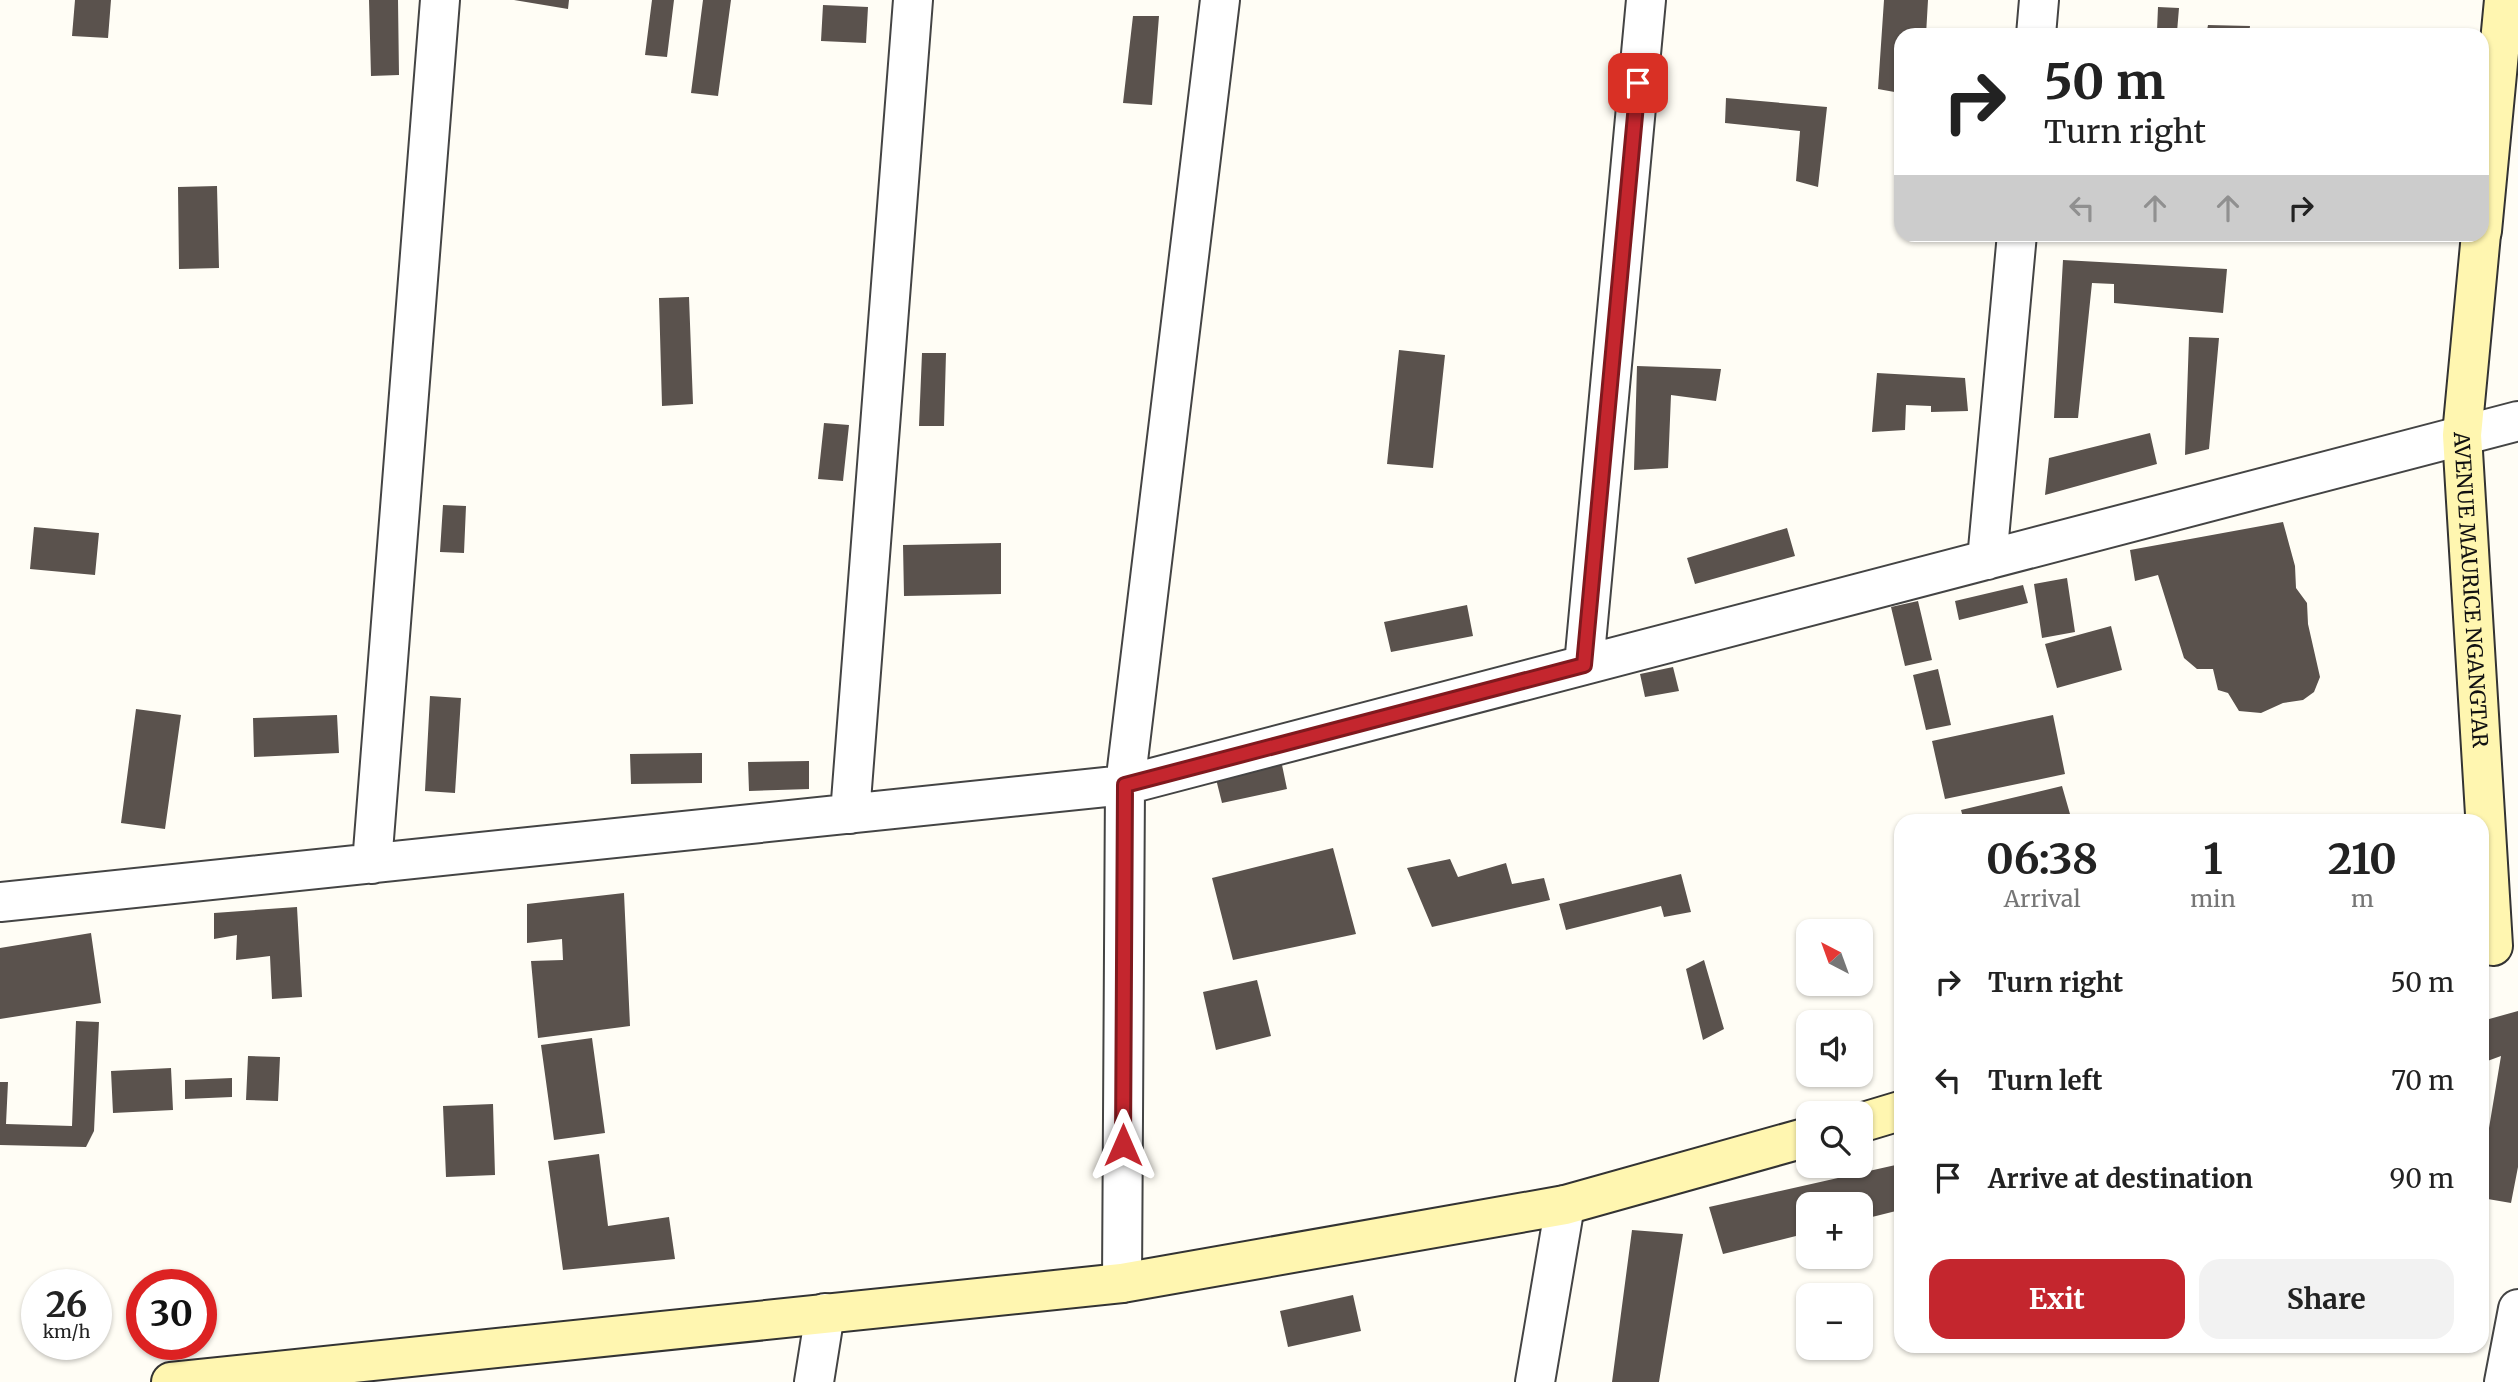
<!DOCTYPE html>
<meta charset="utf-8">
<style>
:root{--surface:#fff;--page:#f2f2f2;--text:#222;--muted:#767676;--accent:#c4262e}
body{margin:0;font-family:Merriweather,serif;background:var(--page);color:var(--text);height:100vh;display:flex;flex-direction:column;font-size:26px;white-space:nowrap}
*{box-sizing:border-box;margin:0}
p{font-size:23px;color:var(--muted)}
.icon{flex:none;width:38px;height:38px;fill:none;stroke:currentColor;stroke-width:2;stroke-linecap:round;stroke-linejoin:round}
.map{position:relative;flex:1;overflow:hidden}
.sheet{position:absolute;left:1894px;top:814px;width:595px;height:539px;display:flex;flex-direction:column;background:var(--surface);border-radius:21px;box-shadow:0 2px 5px #0004}
.sheet>*{flex:none}
.hud{position:absolute;left:1894px;top:28px;width:595px;height:214px;border-radius:21px;box-shadow:0 2px 5px #0004;background:#fff;color:var(--text);overflow:hidden}
.needle{width:46px;rotate:319deg}
.fabs{position:absolute;left:1796px;top:919px;display:grid;gap:14px}
.fabs a{display:grid;place-items:center;width:77px;height:77px;border-radius:14px;background:var(--surface);box-shadow:0 2px 5px #0004;font-size:35px}
.speed{position:absolute;left:21px;top:1269px;display:flex;gap:14px;font-size:35px;font-weight:700;text-align:center}
.speed>*{display:grid;place-content:center;width:91px;height:91px;border-radius:50%;background:var(--surface);box-shadow:0 2px 5px #0004;line-height:1}
.speed small{font-size:18px;font-weight:400}
.speed .limit{border:10px solid #d22;background:#fff;color:#111}
.pin{position:absolute;display:grid;place-items:center;width:60px;height:60px;color:#fff;margin:-30px;border-radius:14px;box-shadow:0 4px 10px #0006}
.me{position:absolute;width:77px;margin:-38px;rotate:0deg;stroke-linejoin:round;filter:drop-shadow(0 0 5px #0008)}
.turn{display:flex;align-items:center;gap:24px;height:147px;padding:0 35px;font-size:32px}
.turn .icon{width:91px;height:91px;stroke-width:2.5}
.turn b{display:block;font-size:49px;line-height:60px}
.lanes{display:flex;align-items:center;height:66px;padding:0 35px;background:#0003;justify-content:center;gap:35px;direction:ltr}
.lanes .off{opacity:.35}
.eta{display:flex;justify-content:space-evenly;align-items:center;height:119px;text-align:center}
.eta b{font-size:42px;font-weight:700;line-height:49px}
.cta{display:flex;gap:14px;margin-top:auto;padding:14px 35px}
.cta a{flex:1;height:80px;border-radius:21px;background:var(--accent);color:#fff;font-size:28px;font-weight:700;line-height:80px;text-align:center}
.cta a+a{background:var(--page);color:var(--text)}
ul{padding:0;list-style:none}
li{display:flex;align-items:center;gap:21px;height:98px;padding:0 35px}
li div{flex:1}
li b{display:block;font-size:26px}
li em{font-style:normal}
.map>svg:first-child{display:block}
.building{fill:#5a524d}
.lines{fill:none;stroke-linecap:round;stroke-linejoin:round}
.street-casing{stroke:#444;stroke-width:42}
.secondary-casing{stroke:#333;stroke-width:42}
.street{stroke:#fff;stroke-width:38}
.secondary{stroke:#fff6b0;stroke-width:38}
.route-casing{stroke:#7f191e;stroke-width:18}
.route{stroke:#c4262e;stroke-width:12}
.labels{text-anchor:middle;dominant-baseline:central;stroke-width:7;stroke-linejoin:round;paint-order:stroke}
.street-label{font-size:21px;fill:#111;stroke:#fff}
</style>
<div class="map">
<svg width="2518" height="1382" viewBox="0 0 2518 1382">
<rect width="100%" height="100%" fill="#fffdf5"/>
<path class="building" d="M75 0H111L108 38 72 36Z
M369 0H398L399 75 371 76Z
M514 0H569L568 9Z
M652 0H674L667 57 645 55Z
M703 0H731L718 96 691 93Z
M1884 0H1928L1926 35H1900V93L1878 89Z
M823 5 868 7 866 43 821 41Z
M2158 7 2179 8 2177 32 2157 31Z
M1133 16H1159L1152 105 1123 103Z
M2208 25 2250 26 2249 35H2206Z
M1726 98 1827 107 1818 187 1796 181 1800 131 1725 123Z
M217 186 219 268 179 269 178 187Z
M2063 260 2227 269 2223 313 2114 303V284L2092 283 2078 418H2054Z
M689 297 693 404 662 406 659 298Z
M2189 337 2219 338 2209 449 2185 455Z
M1399 350 1445 355 1433 468 1387 464Z
M922 353H946L944 426H919Z
M1637 366 1721 369 1716 401 1671 395 1668 468 1634 470Z
M1877 373 1965 378 1968 411 1931 412V406L1906 405 1905 430 1872 432Z
M824 423 849 425 843 481 818 479Z
M2150 433 2157 464 2045 495 2049 458Z
M443 505 466 506 464 553 440 552Z
M2283 522 2295 566 2296 588 2307 603 2308 624 2320 677 2314 692 2303 700 2283 703 2261 713 2239 711 2228 693 2218 690 2213 669H2197L2184 658 2158 575 2135 581 2130 550Z
M34 527 99 533 95 575 30 569Z
M1787 528 1795 556 1695 584 1687 558Z
M1001 543V594L904 596 903 545Z
M2067 578 2075 632 2042 638 2034 584Z
M2023 585 2028 603 1959 620 1955 601Z
M1918 601 1932 660 1905 666 1891 607Z
M1467 605 1473 636 1391 652 1384 622Z
M2111 626 2122 670 2057 688 2045 644Z
M1673 667 1679 691 1645 697 1640 674Z
M1938 669 1951 725 1926 730 1913 675Z
M430 696 461 698 455 793 425 791Z
M136 709 181 715 165 829 121 823Z
M337 715 339 753 254 757 253 718Z
M2053 715 2065 774 1945 799 1932 741Z
M702 753V783L631 784 630 754Z
M809 761V789L749 791 748 762Z
M1282 765 1287 789 1222 803 1216 779Z
M2062 786 2072 821H1964L1961 810Z
M1333 848 1356 934 1233 960 1212 878Z
M1450 859 1458 877 1506 863 1512 884 1544 878 1550 900 1432 927 1407 868Z
M1681 874 1691 912 1664 917 1661 906 1566 930 1559 904Z
M624 893 630 1026 538 1038 531 961 563 960 562 939 527 943V904Z
M297 907 302 997 272 999 270 956 236 960 237 935 214 939V913Z
M91 933 101 1003 0 1019V948Z
M1704 960 1724 1029 1703 1040 1686 969Z
M1257 980 1271 1036 1216 1050 1203 992Z
M2518 1011V1167L2511 1203 2482 1198V1170L2501 1056 2482 1063V1021Z
M76 1021 99 1022 94 1131 86 1147 0 1145V1082H8L6 1124 72 1126Z
M592 1038 605 1133 554 1140 541 1045Z
M248 1056 280 1057 278 1101 246 1100Z
M171 1068 173 1110 113 1113 111 1071Z
M232 1078V1097L185 1099V1080Z
M493 1104 495 1175 446 1177 443 1106Z
M599 1154 608 1226 669 1217 675 1259 563 1270 548 1161Z
M1900 1164V1210L1860 1220V1204H1808V1233L1723 1254 1709 1207Z
M1632 1230 1683 1234 1659 1382H1612Z
M1353 1295 1361 1331 1288 1347 1280 1311Z"/>
<g class="lines">
<g class="street-casing">
<path id="street" d="M2036 35 2039 0
M1987 560 2017 234
M1584 665 1646 0
M850 814 913 0
M372 864 440 0
M0 902 1125 785 2518 421
M1122 1283 1125 785 1220 0
M814 1382 825 1313
M1535 1382 1565 1205
M2504 1382 2518 1309"/>
</g>
<g class="secondary-casing">
<g id="secondary">
<path d="M2482 231 2504 0"/>
<path id="s1" d="M2481 234 2462 435 2493 946"/>
<path d="M1860 1123 1900 1111"/>
<path d="M171 1382 1122 1283 1565 1205 1808 1137"/>
</g>
</g>
<use href="#street" class="street"/>
<use href="#secondary" class="secondary"/>
</g>
<g class="lines">
<g class="route-casing">
<path id="route" d="M1123 1145 1125 785 1584 665 1638 83"/>
</g>
<use href="#route" class="route"/>
</g>
<g class="labels">
<g class="street-label">
<text stroke="none"><textPath href="#s1" startOffset="357">AVENUE MAURICE NGANGTAR</textPath></text>
</g>
</g>
</svg>
<div class="fabs">
<a><svg class="needle" viewBox="-14 -14 28 28"><path d="M0-13l5 13h-10z" fill="#e53935"/><path d="M0 13l5-13h-10z" fill="#767676"/></svg></a>
<a><svg class="icon" aria-label="sound" viewBox="0 0 24 24"><path d="M4 9h4l5-4v14l-5-4H4zM17 9q2 3 0 6"/></svg></a>
<a><svg class="icon" aria-label="search" viewBox="0 0 24 24"><circle cx="10" cy="10" r="6"/><path d="M15 15l6 6"/></svg></a>
<a>+</a>
<a>−</a>
</div>
<div class="speed"><div>26<small>km/h</small></div><div class="limit">30</div></div>
<div class="pin" style="left:1638px;top:83px;background:#d93025"><svg class="icon" aria-label="arrive" viewBox="0 0 24 24"><path d="M6 21V4h12l-3 4 3 4H6"/></svg></div>
<svg class="me" style="left:1123px;top:1145px" viewBox="-20 -20 40 40"><path d="M0-17L14 15 0 8-14 15z" fill="#c4262e" stroke="#fff" stroke-width="4"/></svg>
<div class="hud">
<div class="turn"><svg class="icon" aria-label="right" viewBox="0 0 24 24"><path d="M7 20v-9h11M14 6l5 5-5 5"/></svg><div><b>50 m</b>Turn right</div></div>
<div class="lanes"><svg class="icon off" aria-label="left" viewBox="0 0 24 24"><path d="M17 20v-9H6M10 6l-5 5 5 5"/></svg><svg class="icon off" aria-label="ahead" viewBox="0 0 24 24"><path d="M12 20V5M6 11l6-6 6 6"/></svg><svg class="icon off" aria-label="ahead" viewBox="0 0 24 24"><path d="M12 20V5M6 11l6-6 6 6"/></svg><svg class="icon" aria-label="right" viewBox="0 0 24 24"><path d="M7 20v-9h11M14 6l5 5-5 5"/></svg></div>
</div>
<section class="sheet">
<div class="eta">
<div><b>06:38</b><p>Arrival</p></div>
<div><b>1</b><p>min</p></div>
<div><b>210</b><p>m</p></div>
</div>
<ul>
<li><svg class="icon" aria-label="right" viewBox="0 0 24 24"><path d="M7 20v-9h11M14 6l5 5-5 5"/></svg><div><b>Turn right</b></div><em>50 m</em></li>
<li><svg class="icon" aria-label="left" viewBox="0 0 24 24"><path d="M17 20v-9H6M10 6l-5 5 5 5"/></svg><div><b>Turn left</b></div><em>70 m</em></li>
<li><svg class="icon" aria-label="arrive" viewBox="0 0 24 24"><path d="M6 21V4h12l-3 4 3 4H6"/></svg><div><b>Arrive at destination</b></div><em>90 m</em></li>
</ul>
<div class="cta"><a>Exit</a><a>Share</a></div>
</section>
</div>
